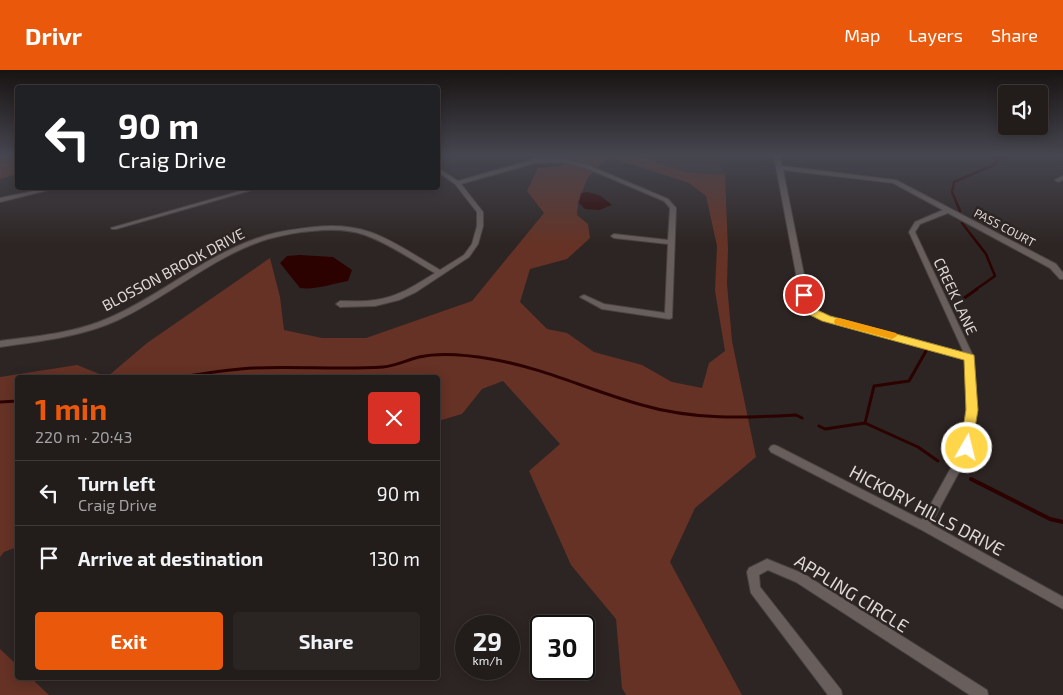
<!DOCTYPE html>
<meta charset="utf-8">
<style>
:root{--surface:#221c1a;--page:#2a2523;--text:#f1f3f6;--muted:#a2a1a2;--line:#3f3a39;--accent:#ea580c}
body{margin:0;font-family:"Exo 2",sans-serif;background:var(--page);color:var(--text);height:100vh;display:flex;flex-direction:column;font-size:19px;white-space:nowrap}
*{box-sizing:border-box;margin:0}
p{font-size:16px;color:var(--muted)}
.icon{flex:none;width:28px;height:28px;fill:none;stroke:currentColor;stroke-width:2;stroke-linecap:round;stroke-linejoin:round}
.map{position:relative;flex:1;overflow:hidden}
.sheet{position:absolute;left:15px;top:305px;width:425px;height:305px;display:flex;flex-direction:column;background:var(--surface);border-radius:5px;box-shadow:0 2px 12px #0003,0 0 0 1px var(--line)}
.sheet>*{flex:none}
.guide{position:absolute;left:15px;top:15px;width:425px;height:105px;border-radius:5px;box-shadow:0 2px 12px #0003,0 0 0 1px var(--line);background:#202124;color:#fff;overflow:hidden}
.tools{position:absolute;left:998px;top:15px;display:grid;gap:10px}
.tools a{display:grid;place-items:center;width:50px;height:50px;border-radius:5px;background:var(--surface);box-shadow:0 2px 12px #0003,0 0 0 1px var(--line);font-size:25px}
.speed{position:absolute;left:455px;top:545px;display:flex;gap:10px;font-size:25px;font-weight:700;text-align:center}
.speed>*{display:grid;place-content:center;width:65px;height:65px;border-radius:50%;background:var(--surface);box-shadow:0 2px 12px #0003,0 0 0 1px var(--line);line-height:1}
.speed small{font-size:12px;font-weight:400}
.speed .limit{border:2px solid #111;border-radius:8px;background:#fff;color:#111}
.pin{position:absolute;display:grid;place-items:center;width:42px;height:42px;color:#fff;margin:-21px;border:2px solid #fff;border-radius:50%;box-shadow:0 1px 5px #0007}
.me{position:absolute;width:55px;margin:-28px;rotate:8deg;stroke-linejoin:round;filter:drop-shadow(0 0 4px #0008)}
.turn{display:flex;align-items:center;gap:18px;height:105px;padding:0 20px;font-size:22px}
.turn .icon{width:65px;height:65px;stroke-width:2.5}
.turn b{display:block;font-size:35px;line-height:42px}
.round{display:grid;place-items:center;flex:none;width:52px;height:52px;border-radius:5px;background:var(--page)}
.head{display:flex;align-items:center;justify-content:space-between;height:85px;padding:0 20px}
h1{font-size:30px;font-weight:700;line-height:38px;color:var(--accent)}
.action{display:flex;gap:10px;margin-top:auto;padding:10px 20px}
.action a{flex:1;height:58px;border-radius:5px;background:var(--accent);color:#fff;font-size:20px;font-weight:700;line-height:58px;text-align:center}
.action a+a{background:var(--page);color:var(--text)}
ul{padding:0;list-style:none}
li{display:flex;align-items:center;gap:15px;height:65px;padding:0 20px;border-top:1px solid var(--line)}
li div{flex:1}
li b{display:block;font-size:19px}
li em{font-style:normal}
header{display:flex;align-items:center;gap:30px;box-sizing:border-box;height:70px;padding:0 25px;background:var(--accent);color:#fff}
header strong{font-size:24px}
nav{display:flex;gap:28px;margin-inline-start:auto;font-size:18px}
.map>svg:first-child{display:block}
.built{fill:#3b2d2a}
.green{fill:#653225;fill-rule:evenodd}
.water{fill:#2c0200}
.lines{fill:none;stroke-linecap:round;stroke-linejoin:round}
.stream-far2{stroke:#2c0200;stroke-width:2.5}
.stream-far1{stroke:#2c0200;stroke-width:3}
.stream{stroke:#2c0200;stroke-width:4}
.street-casing{stroke:#494341;stroke-width:2}
.street{fill:#685f5d;fill-rule:evenodd}
.route{fill:#ffd54a;stroke:#a68a30}
.slow{fill:#f59e0b}
.labels{text-anchor:middle;dominant-baseline:central;stroke-width:5;stroke-linejoin:round;paint-order:stroke}
.far-street-label{font-size:12px;fill:#ddd8d6;stroke:#2d2523}
.street-label{font-size:15px;fill:#ddd8d6;stroke:#2d2523}
.near-street-label{font-size:18px;fill:#ddd8d6;stroke:#2d2523}
</style>
<header>
<strong>Drivr</strong>
<nav><a>Map</a><a>Layers</a><a>Share</a></nav>
</header>
<div class="map">
<svg width="1063" height="625" viewBox="0 0 1063 625">
<rect width="100%" height="100%" fill="#2d2523"/>
<path class="built" d="M636 86H716L725 105 686 102Z"/>
<path class="green" d="M0 86H17V104L0 109Z
M566 86H636L686 102 725 105 728 179 727 214 732 271 756 387 695 438 670 492 742 625H626L622 618 616 549 571 495 529 401 560 374 503 311 482 319 462 344 438 351V308H18L17 477 4 482 0 487V307L77 295 107 307 147 273 270 188 280 227 284 260 322 268H366L472 231 544 143 527 121 538 98 562 96ZM609 87 689 113 706 126 717 176 715 221 725 281 709 293 702 318 672 312 642 295 594 282 567 263 547 259 520 232 530 199 567 189 590 168 588 154 577 145 578 132 588 107Z
M0 579 17 595 18 608H31L49 625H0Z"/>
<path class="water" d="M588 122 601 126 612 135 599 140 585 139 579 133 581 123Z
M300 185 333 187 352 200 348 211C331 214 316 220 300 218L280 193 287 186Z"/>
<g class="lines">
<path class="stream-far2" d="M960 141 952 122 954 112 996 94 998 90 1008 86
M962 153 986 184 995 206 975 220"/>
<path class="stream-far1" d="M963 229 977 219
M176 308C202 304 228 299 255 298 297 296 341 300 383 297 396 296 407 290 419 287 442 282 468 285 491 289 544 298 591 321 642 335 693 350 744 348 796 345L802 348
M0 332 18 331
M865 353 874 316 909 311 926 281
M819 356 825 359 865 353 918 377 938 391"/>
<path class="stream" d="M971 409 1050 449 1063 452"/>
<g class="street-casing">
<path id="street" d="M774 86H780L782 96 896 110 1056 194 1063 203V209H1060L1050 198 948 143 920 154 915 162 974 288 976 321 972 378 931 454 1063 527V539L920 459 771 382 769 379 771 376 774 375 777 376 922 450 962 378 968 321 966 290 823 250 808 243 800 225ZM783 100 893 113 943 140 915 152 909 162 964 283 829 246 814 239 808 225Z
M562 88 590 96 668 129 676 138 672 248 669 249 602 239 580 227 584 225 604 234 665 243 668 174 614 168 611 166 614 164 668 170 670 138 664 131 586 98 562 92 535 93 461 114 483 142V156L478 174 469 187 416 222 399 230 375 236 340 237 336 234 340 231C351 231 364 232 375 230 398 227 416 215 435 203 412 190 390 174 365 165 348 159 330 159 312 161 297 162 283 165 268 169 215 185 168 227 118 250 81 267 40 271 0 277V271C38 266 76 263 111 247 163 224 207 184 261 167 278 161 296 159 314 157 333 155 352 156 370 162 395 171 417 187 440 200L464 185 472 174 477 156V142L455 114 438 102V98L458 111 535 89Z
M1063 106V110L1058 112 1055 110Z
M48 118H57L0 132V128Z
M251 118H259L116 159H112L111 158Z
M767 489 804 504 987 620 988 625H970L796 512 768 500 759 505 760 517 841 620 842 625H828L751 523 747 502 749 498Z"/>
</g>
<use href="#street" class="street"/>
</g>
<linearGradient id="sky" x2="0" y2="1"><stop stop-color="#191413"/><stop offset="0.49" stop-color="#464650"/><stop offset="1" stop-color="#464650" stop-opacity="0"/></linearGradient>
<rect width="1063" height="174" fill="url(#sky)"/>
<path class="route" d="M804 222 807 223 815 239 830 246 974 285 978 340 971 381H962L960 378 966 340 964 290 822 251 808 244 799 225Z"/>
<path class="slow" d="M839 248 896 263 897 266 892 269 835 254 834 252 835 249Z"/>
<g class="labels">
<g class="far-street-label">
<text transform="translate(1005 157) rotate(28)">PASS COURT</text>
</g>
<g class="street-label">
<text transform="translate(173 199) rotate(-28)">BLOSSON BROOK DRIVE</text>
<text transform="translate(956 226) rotate(65)">CREEK LANE</text>
</g>
<g class="near-street-label">
<text transform="translate(927 440) rotate(28)">HICKORY HILLS DRIVE</text>
<text transform="translate(852 523) rotate(32)">APPLING CIRCLE</text>
</g>
</g>
</svg>
<div class="tools">
<a><svg class="icon" aria-label="sound" viewBox="0 0 24 24"><path d="M4 9h4l5-4v14l-5-4H4zM17 9q2 3 0 6"/></svg></a>
</div>
<div class="speed"><div>29<small>km/h</small></div><div class="limit">30</div></div>
<div class="pin" style="left:804px;top:225px;background:#d93025"><svg class="icon" aria-label="arrive" viewBox="0 0 24 24"><path d="M6 21V4h12l-3 4 3 4H6"/></svg></div>
<svg class="me" style="left:967px;top:378px" viewBox="-20 -20 40 40"><circle r="17" fill="#ffd54a" stroke="#fff" stroke-width="3"/><path d="M0-11L8 9 0 5-8 9z" fill="#fff"/></svg>
<div class="guide">
<div class="turn"><svg class="icon" aria-label="left" viewBox="0 0 24 24"><path d="M17 20v-9H6M10 6l-5 5 5 5"/></svg><div><b>90 m</b>Craig Drive</div></div>
</div>
<section class="sheet">
<div class="head"><div><h1>1 min</h1><p>220 m · 20:43</p></div><a class="round" style="background:#d93025;color:#fff"><svg class="icon" aria-label="close" viewBox="0 0 24 24"><path d="M6 6l12 12M18 6L6 18"/></svg></a></div>
<ul>
<li><svg class="icon" aria-label="left" viewBox="0 0 24 24"><path d="M17 20v-9H6M10 6l-5 5 5 5"/></svg><div><b>Turn left</b><p>Craig Drive</p></div><em>90 m</em></li>
<li><svg class="icon" aria-label="arrive" viewBox="0 0 24 24"><path d="M6 21V4h12l-3 4 3 4H6"/></svg><div><b>Arrive at destination</b></div><em>130 m</em></li>
</ul>
<div class="action"><a>Exit</a><a>Share</a></div>
</section>
</div>
